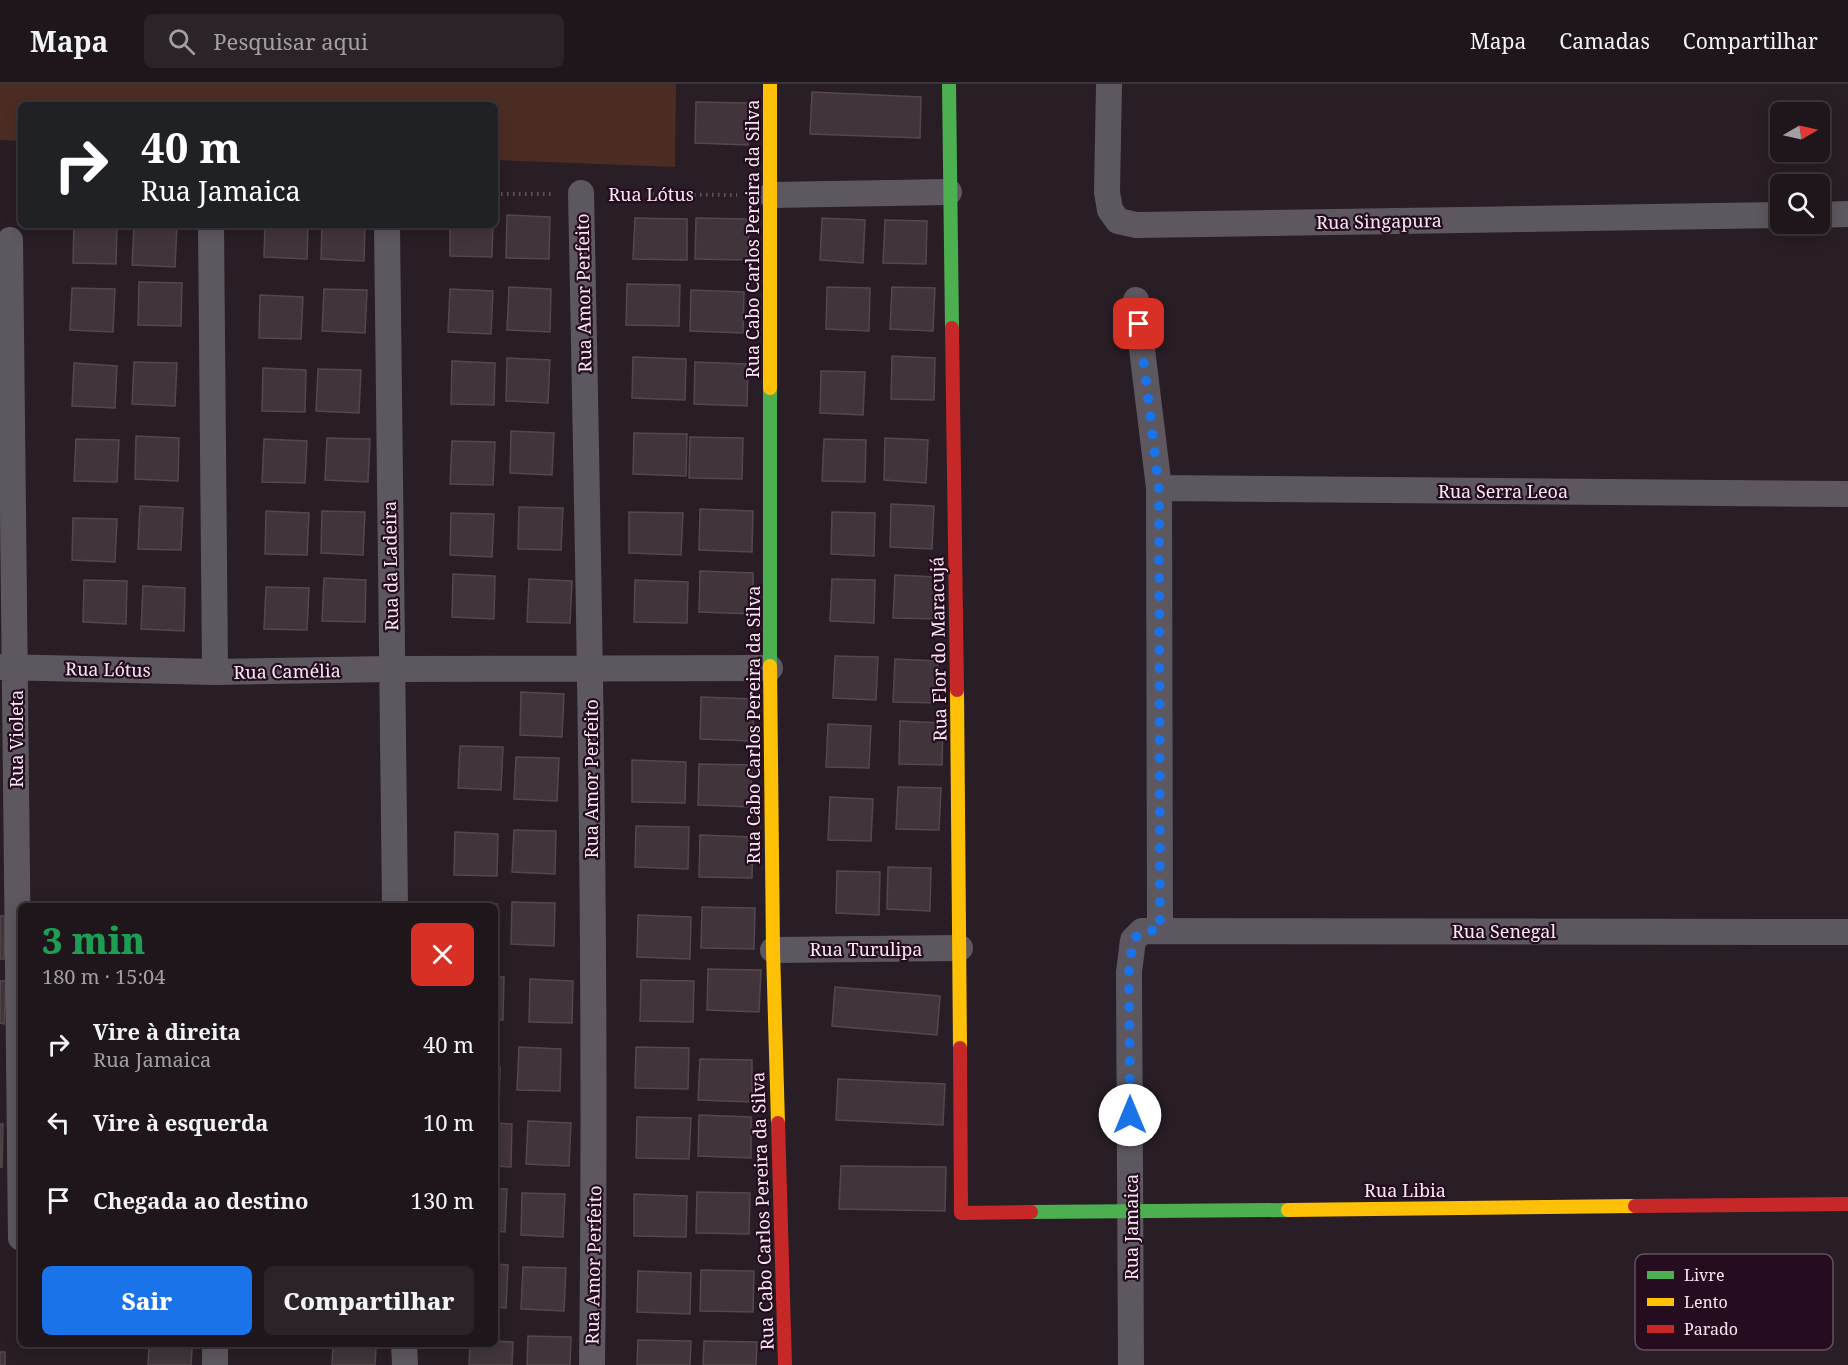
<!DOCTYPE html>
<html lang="pt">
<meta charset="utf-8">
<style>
:root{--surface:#1f161c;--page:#2c2329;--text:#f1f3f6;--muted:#a19fa3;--line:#3c353b;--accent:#1a73e8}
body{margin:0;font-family:"Noto Serif",serif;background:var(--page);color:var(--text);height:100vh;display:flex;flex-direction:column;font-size:22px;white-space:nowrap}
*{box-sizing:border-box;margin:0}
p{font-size:20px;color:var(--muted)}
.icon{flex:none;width:33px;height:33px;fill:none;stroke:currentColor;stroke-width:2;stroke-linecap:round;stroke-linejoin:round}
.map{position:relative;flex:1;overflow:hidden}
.drawer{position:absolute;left:18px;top:819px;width:480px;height:444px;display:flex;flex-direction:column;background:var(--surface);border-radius:9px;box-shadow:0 3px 15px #0003,0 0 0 2px var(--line)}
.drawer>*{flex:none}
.hud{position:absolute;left:18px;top:18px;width:480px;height:126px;border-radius:9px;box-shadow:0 3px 15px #0003,0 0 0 2px var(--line);background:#202124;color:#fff;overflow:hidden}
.needle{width:39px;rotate:81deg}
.fabs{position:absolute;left:1770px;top:18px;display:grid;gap:12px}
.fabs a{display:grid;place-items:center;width:60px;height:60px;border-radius:9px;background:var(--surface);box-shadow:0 3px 15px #0003,0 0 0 2px var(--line);font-size:30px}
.pin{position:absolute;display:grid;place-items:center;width:51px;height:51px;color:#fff;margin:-26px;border-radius:12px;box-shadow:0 3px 9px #0006}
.me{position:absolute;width:66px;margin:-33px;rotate:0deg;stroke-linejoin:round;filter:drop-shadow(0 0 4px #0008)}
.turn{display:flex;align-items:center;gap:21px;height:126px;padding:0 24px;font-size:27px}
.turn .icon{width:78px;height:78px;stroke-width:2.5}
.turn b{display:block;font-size:42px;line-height:51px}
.round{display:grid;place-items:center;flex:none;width:63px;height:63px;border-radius:9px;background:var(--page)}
.summary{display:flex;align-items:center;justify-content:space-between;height:102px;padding:0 24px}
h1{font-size:36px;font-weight:800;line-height:45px;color:#1e9e55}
.button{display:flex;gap:12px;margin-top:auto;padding:12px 24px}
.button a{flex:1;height:69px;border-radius:9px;background:var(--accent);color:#fff;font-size:24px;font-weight:800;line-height:69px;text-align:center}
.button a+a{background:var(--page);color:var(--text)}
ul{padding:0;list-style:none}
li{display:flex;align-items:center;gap:18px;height:78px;padding:0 24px}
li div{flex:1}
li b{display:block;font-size:22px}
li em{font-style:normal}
header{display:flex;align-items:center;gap:36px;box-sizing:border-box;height:84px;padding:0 30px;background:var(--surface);border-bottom:2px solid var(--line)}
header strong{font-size:28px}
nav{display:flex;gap:33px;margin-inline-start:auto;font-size:21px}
.search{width:420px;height:54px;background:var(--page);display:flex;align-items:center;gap:15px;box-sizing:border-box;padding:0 21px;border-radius:9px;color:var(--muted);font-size:22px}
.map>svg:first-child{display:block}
.green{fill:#4c2d23}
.building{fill:#41353b;stroke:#54484e;stroke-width:1.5}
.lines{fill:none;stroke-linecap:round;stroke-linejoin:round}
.path{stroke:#5d565d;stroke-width:4;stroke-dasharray:1.5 4.5;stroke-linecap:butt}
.street{stroke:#5d585f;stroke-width:26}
.fast{stroke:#4caf50;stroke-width:14}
.slow{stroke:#ffc107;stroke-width:14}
.jam{stroke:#c62828;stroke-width:14}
.route{stroke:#1a73e8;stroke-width:10;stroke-dasharray:0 18}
.labels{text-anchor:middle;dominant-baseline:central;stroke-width:4.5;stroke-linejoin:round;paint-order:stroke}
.street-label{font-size:18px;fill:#f9e8f4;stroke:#250d1f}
.key{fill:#250d1f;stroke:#654f5f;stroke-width:1.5}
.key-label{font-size:16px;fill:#f9e8f4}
</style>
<header>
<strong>Mapa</strong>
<div class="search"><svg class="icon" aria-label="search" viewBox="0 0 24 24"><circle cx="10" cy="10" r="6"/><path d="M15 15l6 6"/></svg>Pesquisar aqui</div>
<nav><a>Mapa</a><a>Camadas</a><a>Compartilhar</a></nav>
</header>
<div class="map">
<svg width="1848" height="1281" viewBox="0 0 1848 1281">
<rect width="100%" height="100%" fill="#291d26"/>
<path class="green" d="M0 0H676L675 83 495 76V21H21V57L0 56Z"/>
<path class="building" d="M812 8 921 13 920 54 810 50Z
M696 18 748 19V61L695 59Z
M507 131 550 133 549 175 506 174Z
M635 134 687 135V176L633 175Z
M696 134 749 135 748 176 695 175Z
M822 134 865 136 863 179 820 176Z
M885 136 927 137 926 180 883 179Z
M74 141H117L116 180 73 179Z
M134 141H177L175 183 132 181Z
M265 141H308L307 175 264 173Z
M322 141H365L364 177 321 175Z
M450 141H493L492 173 450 172Z
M139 198 182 199 181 242 138 241Z
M627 200 680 201 679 242 626 241Z
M509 203 551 205 550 248 507 246Z
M827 203 870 204 869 247 826 245Z
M892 203 935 204 933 247 890 245Z
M72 204 115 205 113 248 70 246Z
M324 205 367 206 365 249 322 247Z
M450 205 493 207 491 250 448 248Z
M691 206 744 208 743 249 690 247Z
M260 211 303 213 301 255 259 254Z
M892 272 935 274 934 316 891 315Z
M633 273 686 275 685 316 632 314Z
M507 274 550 276 548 319 506 317Z
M452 277 495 279 494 321 451 320Z
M134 278 177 279 175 322 132 320Z
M695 278 748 280 747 322 694 320Z
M74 279 117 282 115 324 72 322Z
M263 284 306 286 305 328 262 327Z
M318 285 361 286 359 329 316 327Z
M821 287 865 288 863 331 820 329Z
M511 347 554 349 552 391 510 389Z
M634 349 687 350 686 392 633 390Z
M136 352 179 354 178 397 135 395Z
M690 353 743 354 742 395 689 394Z
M327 354 370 355 368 398 325 396Z
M885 354 928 356 926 399 884 396Z
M76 355 119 356 117 398 74 397Z
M264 355 307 357 305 399 262 398Z
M824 355 866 356 865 398 822 397Z
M452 357 495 358 493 401 450 400Z
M891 420 934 422 932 465 890 463Z
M140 422 183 424 181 466 138 465Z
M519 423 563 424 561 466 518 465Z
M700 425 753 427 752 468 699 466Z
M266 427 309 429 307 471 265 470Z
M322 427 365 428 363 471 321 469Z
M629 428 683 429 681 471 629 469Z
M832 428 875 429 874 472 831 470Z
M451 429 494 430 492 473 450 471Z
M73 434 117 435 115 478 72 476Z
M700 487 753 489V530L699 528Z
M453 490 495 492 494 535 452 533Z
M895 491 938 493 936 535 893 534Z
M324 494 366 496 365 538 322 537Z
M529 495 572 497 570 539 527 538Z
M832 495 875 496 874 539 830 537Z
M84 496 127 497 126 540 83 538Z
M635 496 688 498 687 539 634 538Z
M143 502 185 504 184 547 141 545Z
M266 503 309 504 307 546 264 545Z
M835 572 878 573 876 616 833 614Z
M895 575 938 577 936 619 893 618Z
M521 608 564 610 562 653 520 651Z
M701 613 754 615 753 657 700 655Z
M900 637 943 639 942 681 899 680Z
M828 640 871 642 869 684 826 683Z
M460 662 503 663 501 706 458 704Z
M516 673 559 674 557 717 514 715Z
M632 676 686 678 685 719 632 718Z
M699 680 752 681 751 723 698 721Z
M898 703 941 704 939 746 896 745Z
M830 713 873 715 871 757 828 756Z
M636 742 689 743 688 785 635 783Z
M514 746 556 747 555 790 512 788Z
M455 748 498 750 497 792 454 791Z
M700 751 753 753 752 794 699 793Z
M888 783 931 784 930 827 887 825Z
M837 787 880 788 879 831 836 829Z
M512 818 555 819 554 862 511 860Z
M454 819 497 820 495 863V822H454Z
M702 823 755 824 754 865 701 864Z
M638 831 691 833 690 875 637 873Z
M0 832H5L4 875H0Z
M708 885 761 886 759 928 707 926Z
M495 893H504L503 936H495Z
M530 895 573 897 572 939 529 938Z
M641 896 694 897 693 938 640 937Z
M0 897H6L4 940 0 939Z
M835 903 940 912 937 951 832 942Z
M519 963 561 965 560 1007 517 1006Z
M636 963 689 964 688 1005 635 1004Z
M700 975 752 976V1018L698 1016Z
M495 982 500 983 499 1025H495Z
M838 995 945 1000 943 1041 836 1036Z
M699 1031 751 1033V1074L698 1072Z
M637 1033 691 1034 689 1075 636 1074Z
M528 1037 571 1039 569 1082 526 1080Z
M495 1039 512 1040 511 1083 495 1082Z
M0 1040H3L2 1083H0Z
M841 1082 946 1083 945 1127 839 1125Z
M495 1105H507L505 1148 495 1147Z
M697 1108 750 1109 749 1150 696 1149Z
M522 1109 565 1110 563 1153 521 1151Z
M634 1110 687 1112 686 1153 634 1152Z
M495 1180 508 1181 506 1224 495 1223Z
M523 1183 566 1184 564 1227 521 1225Z
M701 1186 754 1187 753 1228 700 1227Z
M638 1187 691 1189 690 1230 637 1228Z
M528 1252 571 1253 570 1281H527Z
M638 1256 691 1257 690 1281H637Z
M495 1257 513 1258 512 1281H469L470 1260H495Z
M704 1257 757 1258 756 1281H703Z
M333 1261 376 1263 375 1281H332Z
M149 1262 192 1264 191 1281H148Z
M0 1268H5V1281H0Z"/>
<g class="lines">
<path class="path" d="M495 110H554
M610 110 737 111"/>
<path class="street" d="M1109 0 1107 108 1110 126 1118 137 1136 141 1780 131
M581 109C589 500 597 890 592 1281
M771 111 949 108
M1820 131 1848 130
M211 141 215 588 391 585 770 584
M387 141 395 822
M10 156 21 1154
M1136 216 1159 404 1160 846
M1159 404 1848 410
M0 583 215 588
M773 866 960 864
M215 1260V1281
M404 1260 405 1281
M1131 1281 1129 888 1133 856 1142 847 1848 848"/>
<path class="fast" d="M949 0 952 244
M770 304V582
M1031 1128 1288 1126"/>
<path class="slow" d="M770 0V304
M770 582 773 866 778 1039
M957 606 960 964
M1288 1126 1635 1122"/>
<path class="jam" d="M952 244 957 606
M960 964 961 1129 1031 1128
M778 1039 785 1281
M1635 1122 1848 1120"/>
</g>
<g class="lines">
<path class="route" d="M1130 1031 1129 888 1133 856 1142 847 1160 846 1159 404 1139 240"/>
</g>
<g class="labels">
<g class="street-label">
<text x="651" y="110">Rua Lótus</text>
<text transform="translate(1379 137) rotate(-1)">Rua Singapura</text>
<text transform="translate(752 155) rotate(-90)">Rua Cabo Carlos Pereira da Silva</text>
<text transform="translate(583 209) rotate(-91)">Rua Amor Perfeito</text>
<text x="1503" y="407">Rua Serra Leoa</text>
<text transform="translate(390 482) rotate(-91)">Rua da Ladeira</text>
<text transform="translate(938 565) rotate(-91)">Rua Flor do Maracujá</text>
<text transform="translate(108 585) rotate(1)">Rua Lótus</text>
<text transform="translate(287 587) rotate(-1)">Rua Camélia</text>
<text transform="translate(753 641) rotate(-90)">Rua Cabo Carlos Pereira da Silva</text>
<text transform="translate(16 655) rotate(-90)">Rua Violeta</text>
<text transform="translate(591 695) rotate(-90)">Rua Amor Perfeito</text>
<text x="1504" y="847">Rua Senegal</text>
<text x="866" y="865">Rua Turulipa</text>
<text x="1405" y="1106">Rua Libia</text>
<text transform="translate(762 1127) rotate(-92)">Rua Cabo Carlos Pereira da Silva</text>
<text transform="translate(1131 1143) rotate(-90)">Rua Jamaica</text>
<text transform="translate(593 1181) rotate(-89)">Rua Amor Perfeito</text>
</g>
</g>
<rect x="1635" y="1170" width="198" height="96" rx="9" class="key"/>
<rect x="1647" y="1187" width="27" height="8" fill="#4caf50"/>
<rect x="1647" y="1214" width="27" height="8" fill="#ffc107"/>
<rect x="1647" y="1241" width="27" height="8" fill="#c62828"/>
<g class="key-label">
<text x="1684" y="1197">Livre</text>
<text x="1684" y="1224">Lento</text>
<text x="1684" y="1251">Parado</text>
</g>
</svg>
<div class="fabs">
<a><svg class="needle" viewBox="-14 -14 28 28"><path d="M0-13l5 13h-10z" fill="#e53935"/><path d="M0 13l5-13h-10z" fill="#a19fa3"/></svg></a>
<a><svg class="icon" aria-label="search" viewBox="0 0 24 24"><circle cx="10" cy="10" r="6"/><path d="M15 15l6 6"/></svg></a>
</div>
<div class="pin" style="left:1139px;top:240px;background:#d93025"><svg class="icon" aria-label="arrive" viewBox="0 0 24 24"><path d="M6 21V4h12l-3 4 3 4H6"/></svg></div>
<svg class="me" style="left:1130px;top:1031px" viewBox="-20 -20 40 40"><circle r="19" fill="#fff"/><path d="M0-13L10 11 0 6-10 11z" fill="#1a73e8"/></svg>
<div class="hud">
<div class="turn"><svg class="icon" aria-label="right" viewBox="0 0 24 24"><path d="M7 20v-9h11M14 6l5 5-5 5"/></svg><div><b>40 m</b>Rua Jamaica</div></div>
</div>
<section class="drawer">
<div class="summary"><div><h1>3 min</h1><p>180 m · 15:04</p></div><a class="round" style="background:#d93025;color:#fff"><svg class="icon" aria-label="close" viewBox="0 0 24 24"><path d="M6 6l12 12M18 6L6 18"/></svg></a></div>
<ul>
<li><svg class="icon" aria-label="right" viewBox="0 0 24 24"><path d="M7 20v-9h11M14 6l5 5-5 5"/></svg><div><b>Vire à direita</b><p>Rua Jamaica</p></div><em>40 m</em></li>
<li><svg class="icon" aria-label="left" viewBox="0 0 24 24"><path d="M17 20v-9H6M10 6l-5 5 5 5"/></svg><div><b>Vire à esquerda</b></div><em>10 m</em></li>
<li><svg class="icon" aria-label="arrive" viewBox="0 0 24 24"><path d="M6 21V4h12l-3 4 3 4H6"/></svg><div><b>Chegada ao destino</b></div><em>130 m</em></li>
</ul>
<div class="button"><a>Sair</a><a>Compartilhar</a></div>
</section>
</div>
